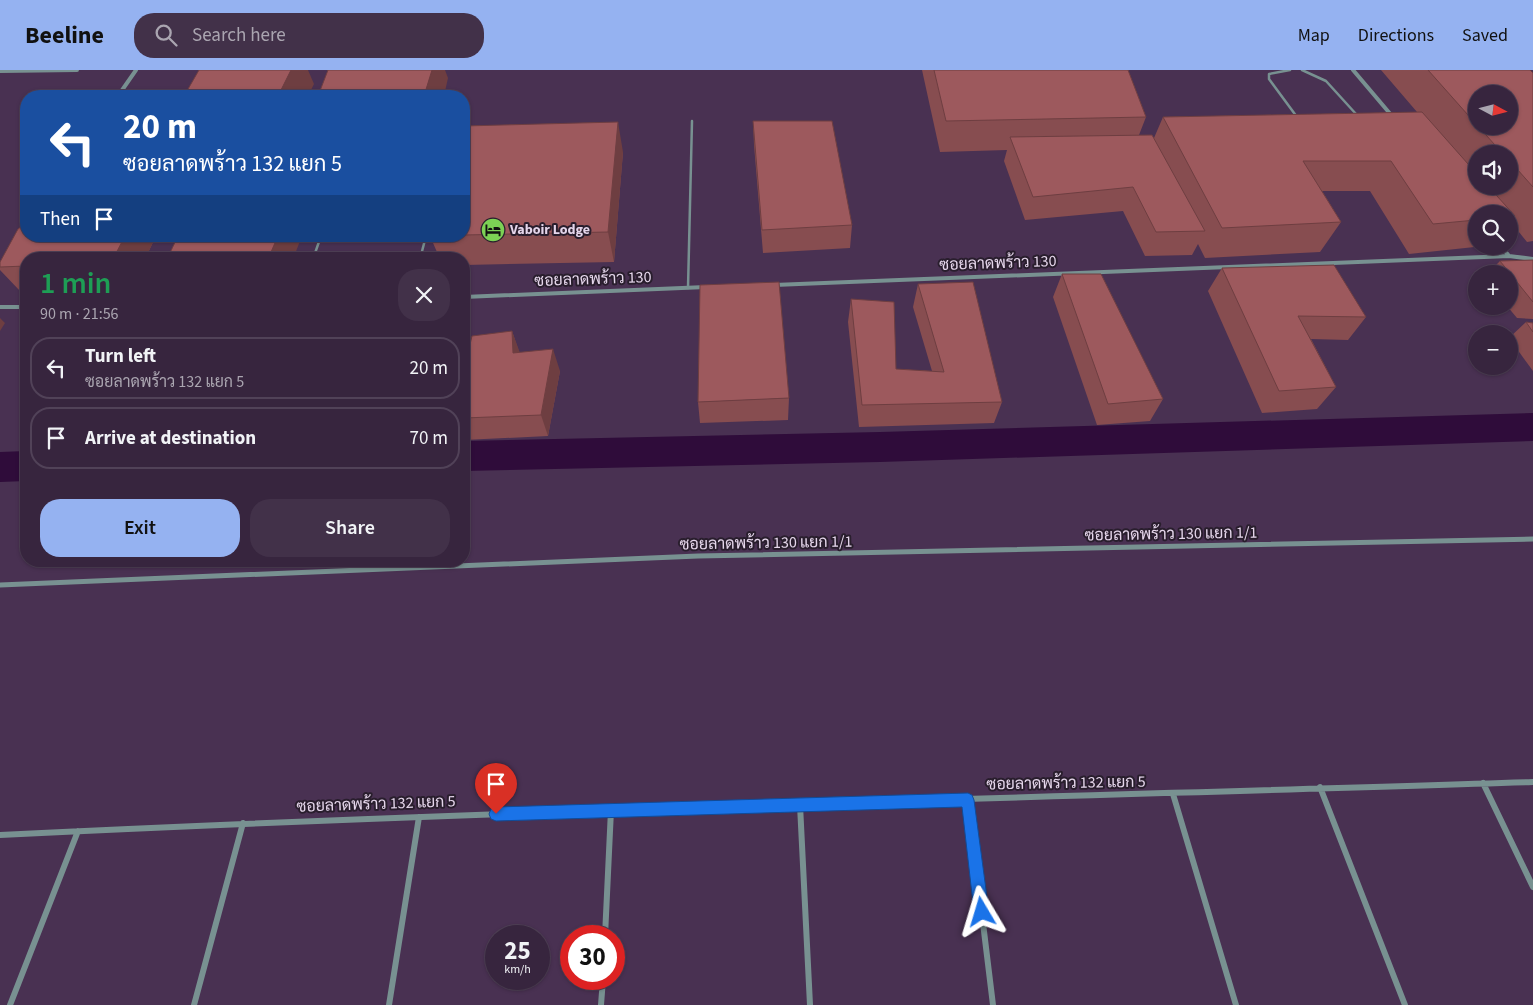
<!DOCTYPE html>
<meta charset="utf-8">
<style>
:root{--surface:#37253e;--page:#423149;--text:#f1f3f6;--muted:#aaa5b0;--line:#514258;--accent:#95b2f1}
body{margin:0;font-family:"Source Sans 3",Sarabun,sans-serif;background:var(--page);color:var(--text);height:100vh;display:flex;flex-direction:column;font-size:19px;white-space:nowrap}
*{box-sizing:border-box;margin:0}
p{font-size:16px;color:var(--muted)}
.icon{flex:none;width:28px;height:28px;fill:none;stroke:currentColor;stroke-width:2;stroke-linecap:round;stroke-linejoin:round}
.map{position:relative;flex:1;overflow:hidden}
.panel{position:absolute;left:20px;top:182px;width:450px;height:315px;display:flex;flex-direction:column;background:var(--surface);border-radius:20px;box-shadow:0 1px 4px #0004,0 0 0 1px var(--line)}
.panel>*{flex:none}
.top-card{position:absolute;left:20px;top:20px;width:450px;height:152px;border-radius:20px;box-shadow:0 1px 4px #0004,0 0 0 1px var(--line);background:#1a4fa0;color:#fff;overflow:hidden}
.needle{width:32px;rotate:97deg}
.controls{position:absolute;left:1468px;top:15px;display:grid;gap:10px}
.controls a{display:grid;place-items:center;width:50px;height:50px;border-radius:50%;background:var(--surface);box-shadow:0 1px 4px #0004,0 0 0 1px var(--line);font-size:25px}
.speed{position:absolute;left:485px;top:855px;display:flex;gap:10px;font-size:25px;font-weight:700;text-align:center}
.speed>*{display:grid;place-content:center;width:65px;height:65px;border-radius:50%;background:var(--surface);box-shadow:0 1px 4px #0004,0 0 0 1px var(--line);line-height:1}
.speed small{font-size:12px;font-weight:400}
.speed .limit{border:8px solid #d22;background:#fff;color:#111}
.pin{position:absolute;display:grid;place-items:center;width:42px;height:42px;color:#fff;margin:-51px -21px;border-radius:50% 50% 50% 0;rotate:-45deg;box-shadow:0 0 5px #0007}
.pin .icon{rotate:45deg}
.me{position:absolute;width:55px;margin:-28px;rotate:353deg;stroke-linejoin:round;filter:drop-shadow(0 0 4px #0008)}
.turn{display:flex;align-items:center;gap:18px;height:105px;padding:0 20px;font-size:22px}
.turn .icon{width:65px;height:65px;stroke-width:2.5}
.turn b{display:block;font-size:35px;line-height:42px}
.then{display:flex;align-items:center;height:48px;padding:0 20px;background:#0003;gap:10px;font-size:19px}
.round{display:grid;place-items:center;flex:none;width:52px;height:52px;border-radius:20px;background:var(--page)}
.head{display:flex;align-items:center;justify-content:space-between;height:85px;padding:0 20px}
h1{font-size:30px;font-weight:600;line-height:38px;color:#1e9e55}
.button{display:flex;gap:10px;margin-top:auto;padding:10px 20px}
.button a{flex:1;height:58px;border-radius:20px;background:var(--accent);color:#111;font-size:20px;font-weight:600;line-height:58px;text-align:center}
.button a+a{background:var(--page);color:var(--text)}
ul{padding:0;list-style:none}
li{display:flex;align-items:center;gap:15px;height:62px;margin:0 10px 8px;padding:0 10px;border:2px solid var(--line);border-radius:20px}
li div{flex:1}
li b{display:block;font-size:19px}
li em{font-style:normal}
header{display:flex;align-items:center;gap:30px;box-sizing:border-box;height:70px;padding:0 25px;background:var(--accent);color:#111}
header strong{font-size:24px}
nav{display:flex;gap:28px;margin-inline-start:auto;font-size:18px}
.search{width:350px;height:45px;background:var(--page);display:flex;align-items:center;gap:12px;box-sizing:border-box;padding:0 18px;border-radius:20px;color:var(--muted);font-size:19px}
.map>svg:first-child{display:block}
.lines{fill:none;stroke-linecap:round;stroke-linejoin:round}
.canal{fill:#2f0c3a;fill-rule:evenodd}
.lane{stroke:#789191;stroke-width:2.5}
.street-far2{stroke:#789191;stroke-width:4}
.street-far1{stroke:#789191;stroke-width:5}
.street{stroke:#789191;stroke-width:6}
.wall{fill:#874d50;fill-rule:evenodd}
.shaded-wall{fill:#6e3e41}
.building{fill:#9d595d;stroke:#6e3e41}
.route{fill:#1a73e8;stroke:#114b97}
.labels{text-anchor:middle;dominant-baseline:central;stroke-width:4;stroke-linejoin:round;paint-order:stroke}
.far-poi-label{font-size:14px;font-weight:bold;fill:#e5d6eb;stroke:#291e2d;text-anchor:start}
.street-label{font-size:16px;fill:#e5d6eb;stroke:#291e2d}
</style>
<header>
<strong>Beeline</strong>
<div class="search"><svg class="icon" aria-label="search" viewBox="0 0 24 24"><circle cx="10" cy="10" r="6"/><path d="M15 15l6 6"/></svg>Search here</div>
<nav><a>Map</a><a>Directions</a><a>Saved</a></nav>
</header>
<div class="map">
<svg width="1533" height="935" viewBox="0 0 1533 935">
<rect width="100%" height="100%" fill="#493152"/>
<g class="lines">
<path class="canal" d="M1533 343V371L880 392 464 401V371L880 362Z
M26 381V411L0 412V382Z"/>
<path class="lane" d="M1290 0 1269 4V9L1297 47
M1302 0 1326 11 1356 44
M313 189 321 166
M420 189 426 166
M688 218 692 51"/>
<path class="street-far2" d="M1353 0 1392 46
M0 1 77 0
M118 26 136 0
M1501 176 1509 186
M774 215 1509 186 1533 189
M464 227 706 217
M0 237H26"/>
<path class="street-far1" d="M0 515 698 486 1533 469"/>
<path class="street" d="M1483 713 1533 817
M1320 717 1405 935
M1173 724 1236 935
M968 730 993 935
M800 735 810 935
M0 765C511 740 1022 728 1533 712
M605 866 611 740
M10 935 78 761
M194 935 243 753
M389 935 419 747
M601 935 603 909"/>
</g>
<path class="wall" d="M922 0H1128L1146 47 1139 65 1154 68 1163 47 1417 42 1381 0H1530L1533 3V171L1527 172 1510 151 1509 153V144H1476V176H1484L1409 184 1370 121H1322L1341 152 1320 182 1205 188 1198 174 1192 185 1145 186 1123 141 1025 150 1004 91 1007 80 940 82ZM1476 24 1509 56H1476ZM1476 84H1509V116H1476Z
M753 51 852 155 850 178 763 183 754 75Z
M464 56 623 82 614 192 464 195V189H440L430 166H464Z
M156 166 145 189H26V220L20 221 0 200V192Z
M1533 190V249L1517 248 1507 236H1509V204H1487L1500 191Z
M1222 198 1366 247 1348 270 1311 269 1336 317 1317 339 1262 343 1208 221Z
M1062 204 1163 329 1150 351 1097 355 1053 227Z
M918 214 1002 332 994 353 859 357 848 252 851 229 896 299 932 301 913 237Z
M1526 252 1533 253V301L1509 268Z
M512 261 519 282 560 301 548 366 464 370V300Z
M789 328 788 350 700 353 698 332Z"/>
<path class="shaded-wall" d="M291 0H308L314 14 308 26H278Z
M432 0H445L448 8 444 26H424Z
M618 52 623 82 614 192 608 162Z
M125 166H156L145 189H113Z
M278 166H302L293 189H268Z
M0 248 5 253 0 261Z
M512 261 520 283H513Z
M553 279 560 301 548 366 541 345Z"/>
<path class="building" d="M199 0H291L278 26H184Z
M328 0H432L424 26H318Z
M934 0H1128L1146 47 946 51Z
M1428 0H1530L1533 3V117L1509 90V84H1503L1478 56H1509V24H1476V54Z
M1422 42 1476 103V116H1488L1515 146 1509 147V144H1476V150L1433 154 1391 91H1303L1341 152 1222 158 1163 47Z
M753 51H832L852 155 762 160Z
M618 52 608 162 464 165V56Z
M1152 65 1205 161 1156 162 1133 117 1033 127 1010 67Z
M26 153V166H125L113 189H26V196L0 197V192L18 159Z
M178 166H278L268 189H167Z
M1533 190V232L1500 191Z
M1334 195 1366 247 1298 246 1336 317 1279 321 1222 198Z
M1062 204H1101L1163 329 1108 334Z
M779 212 789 328 698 332 700 215Z
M973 212 1002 332 862 335 851 229 894 232 896 299 944 302 918 214Z
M1526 252 1533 253V262Z
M512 261 513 283 553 279 541 345 464 348V300L472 266Z"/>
<path class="route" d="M968 723 972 725 974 730 989 842 987 847 982 849 976 847 974 842 962 737 496 751 491 749 489 744 491 739 496 737Z"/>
<defs>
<g id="hotel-disc" transform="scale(1.25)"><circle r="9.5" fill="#7cd155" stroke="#291e2d"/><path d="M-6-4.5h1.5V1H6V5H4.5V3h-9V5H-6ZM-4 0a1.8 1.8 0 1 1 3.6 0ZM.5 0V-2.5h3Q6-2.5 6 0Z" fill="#111"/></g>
</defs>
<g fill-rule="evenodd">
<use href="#hotel-disc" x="493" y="160"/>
</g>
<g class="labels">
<g class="far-poi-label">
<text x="510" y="160">Vaboir Lodge</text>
</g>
<g class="street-label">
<text transform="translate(998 193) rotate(-2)">ซอยลาดพร้าว 130</text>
<text transform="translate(593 209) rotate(-2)">ซอยลาดพร้าว 130</text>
<text transform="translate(1171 464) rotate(-1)">ซอยลาดพร้าว 130 แยก 1/1</text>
<text transform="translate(766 473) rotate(-1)">ซอยลาดพร้าว 130 แยก 1/1</text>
<text transform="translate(1066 713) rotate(-1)">ซอยลาดพร้าว 132 แยก 5</text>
<text transform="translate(376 734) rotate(-2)">ซอยลาดพร้าว 132 แยก 5</text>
</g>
</g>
</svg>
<div class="controls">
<a><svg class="needle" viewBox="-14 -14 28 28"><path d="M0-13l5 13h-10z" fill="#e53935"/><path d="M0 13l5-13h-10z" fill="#aaa5b0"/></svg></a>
<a><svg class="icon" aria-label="sound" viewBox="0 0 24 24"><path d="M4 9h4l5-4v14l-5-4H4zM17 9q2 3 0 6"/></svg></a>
<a><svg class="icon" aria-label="search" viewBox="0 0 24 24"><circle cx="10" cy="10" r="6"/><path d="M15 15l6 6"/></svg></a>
<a>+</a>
<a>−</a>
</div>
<div class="speed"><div>25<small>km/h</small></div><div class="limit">30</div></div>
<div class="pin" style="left:496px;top:744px;background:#d93025"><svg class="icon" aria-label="arrive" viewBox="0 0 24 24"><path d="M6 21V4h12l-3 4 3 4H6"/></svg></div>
<svg class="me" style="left:982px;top:842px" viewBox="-20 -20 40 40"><path d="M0-17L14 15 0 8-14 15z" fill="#1a73e8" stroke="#fff" stroke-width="4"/></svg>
<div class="top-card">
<div class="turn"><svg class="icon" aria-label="left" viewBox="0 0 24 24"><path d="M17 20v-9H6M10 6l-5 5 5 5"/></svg><div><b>20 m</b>ซอยลาดพร้าว 132 แยก 5</div></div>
<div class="then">Then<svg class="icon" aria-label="arrive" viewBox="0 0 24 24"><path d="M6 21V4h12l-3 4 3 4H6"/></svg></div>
</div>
<section class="panel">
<div class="head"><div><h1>1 min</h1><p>90 m · 21:56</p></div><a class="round"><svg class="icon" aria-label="close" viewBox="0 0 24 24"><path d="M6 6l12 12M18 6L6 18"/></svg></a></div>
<ul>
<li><svg class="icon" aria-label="left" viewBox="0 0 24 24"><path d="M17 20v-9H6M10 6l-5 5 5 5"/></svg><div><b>Turn left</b><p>ซอยลาดพร้าว 132 แยก 5</p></div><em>20 m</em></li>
<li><svg class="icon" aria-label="arrive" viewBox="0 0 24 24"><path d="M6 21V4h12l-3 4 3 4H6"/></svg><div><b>Arrive at destination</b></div><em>70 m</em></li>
</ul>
<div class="button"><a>Exit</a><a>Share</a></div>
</section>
</div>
